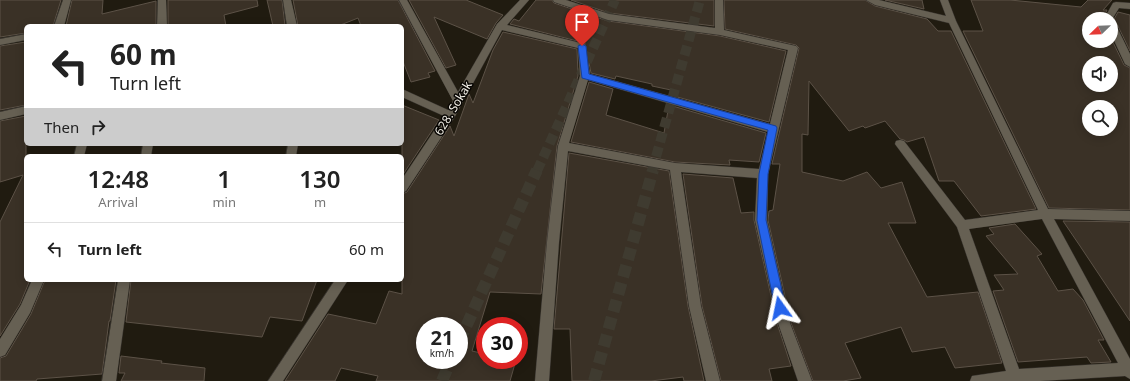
<!DOCTYPE html>
<style>
:root{--surface:#fff;--page:#f6f6f6;--text:#222;--muted:#767676;--line:#e0e0e0}
body{margin:0;font-family:"Noto Sans",sans-serif;background:var(--page);color:var(--text);height:100vh;display:flex;flex-direction:column;font-size:15px;white-space:nowrap}
*{box-sizing:border-box;margin:0}
p{font-size:13px;color:var(--muted)}
.icon{flex:none;width:22px;height:22px;fill:none;stroke:currentColor;stroke-width:2;stroke-linecap:round;stroke-linejoin:round}
.map{position:relative;flex:1;overflow:hidden}
.details{position:absolute;left:24px;top:154px;width:380px;height:128px;display:flex;flex-direction:column;background:var(--surface);border-radius:6px;box-shadow:0 2px 10px #0003}
.details>*{flex:none}
.banner{position:absolute;left:24px;top:24px;width:380px;height:122px;border-radius:6px;box-shadow:0 2px 10px #0003;background:#fff;color:var(--text);overflow:hidden}
.needle{width:26px;rotate:247deg}
.buttons{position:absolute;left:1082px;top:12px;display:grid;gap:8px}
.buttons a{display:grid;place-items:center;width:36px;height:36px;border-radius:50%;background:var(--surface);box-shadow:0 2px 10px #0003;font-size:20px}
.speed{position:absolute;left:416px;top:317px;display:flex;gap:8px;font-size:20px;font-weight:700;text-align:center}
.speed>*{display:grid;place-content:center;width:52px;height:52px;border-radius:50%;background:var(--surface);box-shadow:0 2px 10px #0003;line-height:1}
.speed small{font-size:10px;font-weight:400}
.speed .limit{border:6px solid #d22;background:#fff;color:#111}
.pin{position:absolute;display:grid;place-items:center;width:34px;height:34px;color:#fff;margin:-41px -17px;border-radius:50% 50% 50% 0;rotate:-45deg;box-shadow:0 0 4px #0007}
.pin .icon{rotate:45deg}
.me{position:absolute;width:44px;margin:-22px;rotate:348deg;stroke-linejoin:round;filter:drop-shadow(0 0 3px #0008)}
.turn{display:flex;align-items:center;gap:14px;height:84px;padding:0 20px;font-size:18px}
.turn .icon{width:52px;height:52px;stroke-width:2.5}
.turn b{display:block;font-size:28px;line-height:34px}
.then{display:flex;align-items:center;height:38px;padding:0 20px;background:#0003;gap:8px;font-size:15px}
.eta{display:flex;justify-content:space-evenly;align-items:center;height:68px;text-align:center}
.eta b{font-size:24px;font-weight:600;line-height:28px}
ul{padding:0;list-style:none}
li{display:flex;align-items:center;gap:12px;height:52px;padding:0 20px;border-top:1px solid var(--line)}
li div{flex:1}
li b{display:block;font-size:15px}
li em{font-style:normal}
.map>svg:first-child{display:block}
.building{fill:#3a3126;stroke:#5c5247;fill-rule:evenodd}
.lines{fill:none;stroke-linecap:round;stroke-linejoin:round}
.primary-tunnel-far1{stroke:#3f3b30;stroke-width:10;stroke-dasharray:10 5;stroke-linecap:butt}
.primary-tunnel{stroke:#3f3b30;stroke-width:12;stroke-dasharray:12 6;stroke-linecap:butt}
.minor-casing{stroke:#38342f;stroke-width:1}
.minor{fill:#666053;fill-rule:evenodd}
.route{fill:#2563eb;stroke:#184099}
.labels{text-anchor:middle;dominant-baseline:central;stroke-width:3;stroke-linejoin:round;paint-order:stroke}
.street-label{font-size:12px;fill:#f1eee6;stroke:#080603}
</style>
<div class="map">
<svg width="1130" height="381" viewBox="0 0 1130 381">
<rect width="100%" height="100%" fill="#201b10"/>
<path class="building" d="M0 0H61L53 26H26V33L0 37Z
M72 0H103L102 14 156 1V26H66Z
M168 0H257L258 6 224 15 226 26H168Z
M267 0H282L285 26H273Z
M293 0H398L435 71 428 73 430 77 411 82 402 59V26H361L358 18 338 26H298Z
M409 0H466L503 15 496 23 487 39 434 17 456 65 446 68Z
M536 0H552L554 3 608 21 720 36 786 51 769 122 670 95 671 90 652 86V84L616 76 615 79 591 73 585 43 510 24 514 19 519 21Z
M571 0H714V26L609 13Z
M724 0H865L875 6 927 19 938 31H951L1036 209 981 216 954 181H939L924 137 907 142 904 140 900 139 885 121 865 128 863 126 849 131 809 81 808 135 802 134V172L843 181 867 172 881 188 902 182 916 223H888L927 297 978 292 1002 363 955 368 945 347 912 352 901 327 845 343 861 378 843 381H813L791 323 768 220 769 211 773 210 780 164H772L799 48 796 45 725 29Z
M885 0H922L924 9Z
M971 0H1010L1081 7 1088 0H1112L1103 10H1107L1103 19H1089V41H1111V38L1124 65 1130 68V210L1049 208 963 31H983ZM1089 63H1111V85H1089ZM1089 107H1111V129H1089Z
M1118 12 1130 15V51L1117 24 1113 21Z
M503 32 577 49 578 76 557 146 541 294 490 292 472 351 485 354 483 360H516L510 381H376L378 376 341 368 335 381H285L328 314 376 324 389 291 402 294V194L407 192 450 126 454 136 469 94 473 103 493 50ZM425 326H459V360H425Z
M26 42V105L0 110V46Z
M589 82 613 89 606 115 664 133 669 105 766 133 759 162 729 160 730 165 675 162 571 142Z
M402 105 439 120 402 176Z
M26 116V280H30L20 304 0 336V222L23 175 0 182V121Z
M569 153 669 171 688 306 704 381H684L683 377 651 381H572L570 329H554Z
M683 174 733 178 741 213 754 212V220L777 323 791 366 769 369 772 381H721L702 306Z
M1063 221 1130 222V321L1080 246Z
M1015 224 1042 254 1037 256 1058 291 1073 289 1083 300 1104 340H1098L1111 362 1091 363 1087 357 1018 362 993 291 1004 290 994 275 1018 274 986 236 994 234 989 228Z
M45 280H116L110 321H109L102 374 37 379 36 381H0V358L6 356 31 314Z
M131 280H317L302 321 270 317 262 337 126 322Z
M121 356 162 361 161 363 205 368 204 381H121L125 373H119Z"/>
<g class="lines">
<path class="primary-tunnel-far1" d="M537 171 615 0
M652 171 700 0"/>
<path class="primary-tunnel" d="M459 342 537 170
M442 381 451 360
M594 381 653 170"/>
<g class="minor-casing">
<path id="minor" d="M63 0H71L64 26H54Z
M158 0H166L167 26H157Z
M283 0H291L297 26H287Z
M399 0H407L458 92 497 24 520 0H529L507 25 585 44 590 74 770 124 788 50 720 35 608 20 554 2 553 0H566L609 14 715 28V0H723L724 30 796 46 798 48 768 174 767 220 790 323 812 381H798L778 323 755 220 757 178 681 172 701 306 720 381H706L689 306 670 170 568 151 559 242 549 381H535L547 242 558 146 580 76 578 48 502 30 454 118 406 191 402 193V179L444 116 402 97V89L448 110 453 101ZM588 80 768 132 759 169 675 163 569 143Z
M866 0H879L946 16 940 0H948L956 21 1048 209 1130 211V221L1054 219 1130 359V379L1125 376 1040 381H970L972 376 1006 371 957 227 895 144 896 141 900 140 904 141 965 220 1038 210 949 23 875 5ZM1042 219 1118 363 1019 369 969 229Z
M1116 2 1130 3V9L1119 8 1111 21V19H1104L1113 3Z
M1111 22 1116 25 1130 54V67L1125 64 1111 34Z
M26 34V40L0 45V39Z
M26 106V114L0 120V112Z
M77 144H87L84 156H74Z
M143 144H153L151 156H141Z
M288 144H298L296 156H286Z
M32 280H44L30 313 5 355 0 357V339L21 305Z
M118 280H130L116 381H102Z
M335 280H348L283 381H268Z"/>
</g>
<use href="#minor" class="minor"/>
</g>
<path class="route" d="M582 44 586 46 589 74 776 126 777 128 768 174 766 220 786 308 784 311 780 313 777 311 775 308 757 220 759 174 768 130 582 78 578 46Z"/>
<g class="labels">
<g class="street-label">
<text transform="translate(453 108) rotate(-59)">628. Sokak</text>
</g>
</g>
</svg>
<div class="buttons">
<a><svg class="needle" viewBox="-14 -14 28 28"><path d="M0-13l5 13h-10z" fill="#e53935"/><path d="M0 13l5-13h-10z" fill="#767676"/></svg></a>
<a><svg class="icon" aria-label="sound" viewBox="0 0 24 24"><path d="M4 9h4l5-4v14l-5-4H4zM17 9q2 3 0 6"/></svg></a>
<a><svg class="icon" aria-label="search" viewBox="0 0 24 24"><circle cx="10" cy="10" r="6"/><path d="M15 15l6 6"/></svg></a>
</div>
<div class="speed"><div>21<small>km/h</small></div><div class="limit">30</div></div>
<div class="pin" style="left:582px;top:46px;background:#d93025"><svg class="icon" aria-label="arrive" viewBox="0 0 24 24"><path d="M6 21V4h12l-3 4 3 4H6"/></svg></div>
<svg class="me" style="left:780px;top:308px" viewBox="-20 -20 40 40"><path d="M0-17L14 15 0 8-14 15z" fill="#2563eb" stroke="#fff" stroke-width="4"/></svg>
<div class="banner">
<div class="turn"><svg class="icon" aria-label="left" viewBox="0 0 24 24"><path d="M17 20v-9H6M10 6l-5 5 5 5"/></svg><div><b>60 m</b>Turn left</div></div>
<div class="then">Then<svg class="icon" aria-label="right" viewBox="0 0 24 24"><path d="M7 20v-9h11M14 6l5 5-5 5"/></svg></div>
</div>
<section class="details">
<div class="eta">
<div><b>12:48</b><p>Arrival</p></div>
<div><b>1</b><p>min</p></div>
<div><b>130</b><p>m</p></div>
</div>
<ul>
<li><svg class="icon" aria-label="left" viewBox="0 0 24 24"><path d="M17 20v-9H6M10 6l-5 5 5 5"/></svg><div><b>Turn left</b></div><em>60 m</em></li>
</ul>
</section>
</div>
